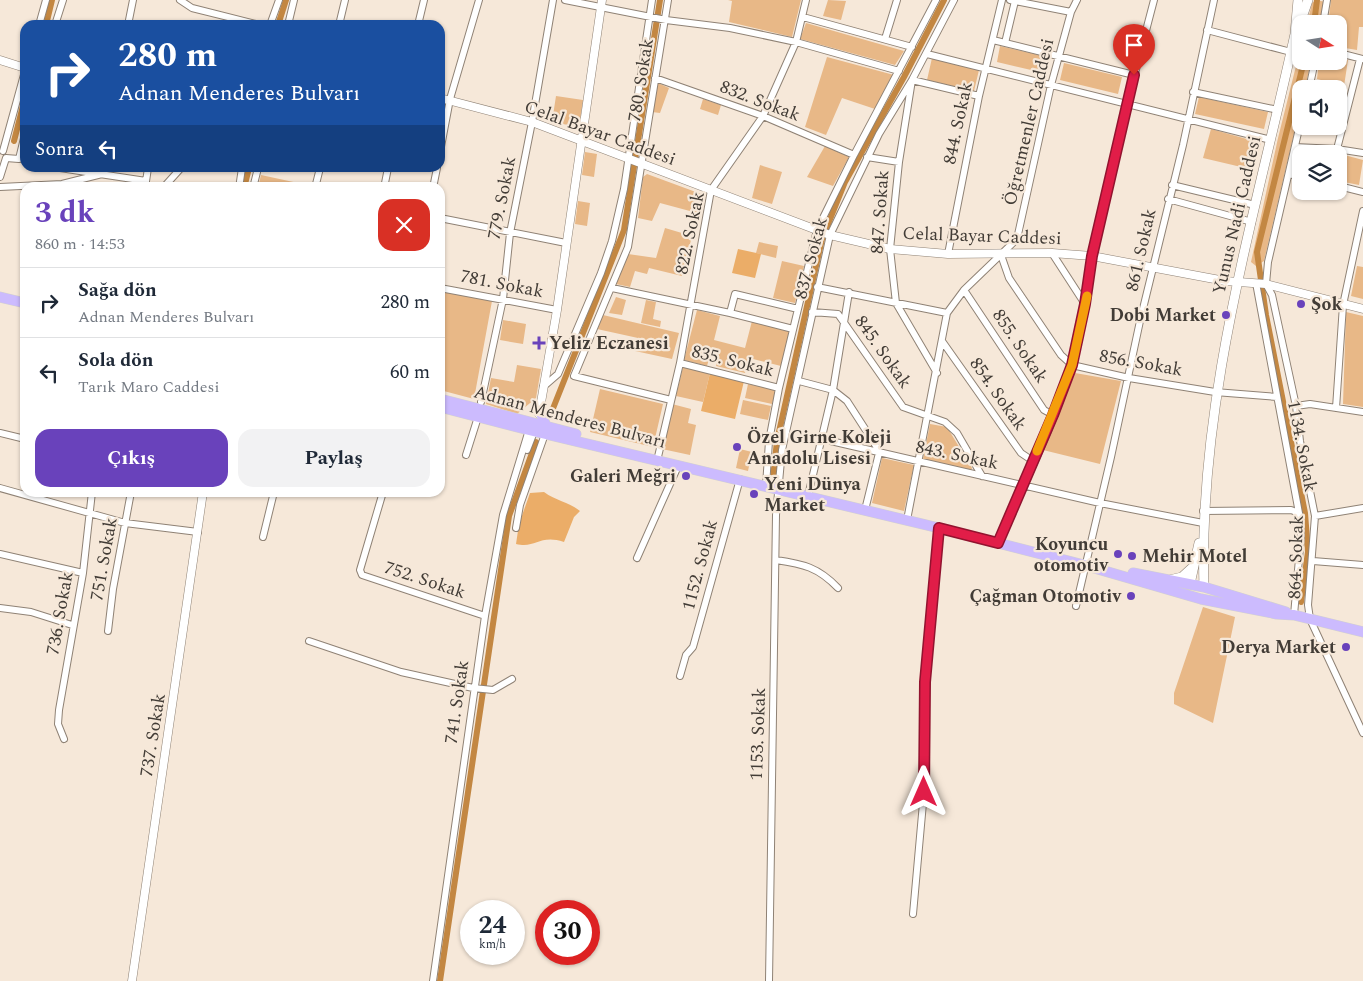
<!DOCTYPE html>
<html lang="tr">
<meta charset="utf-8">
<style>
:root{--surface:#fff;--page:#f2f2f3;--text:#1f2937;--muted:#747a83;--line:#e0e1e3;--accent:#6942bb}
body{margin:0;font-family:Spectral,serif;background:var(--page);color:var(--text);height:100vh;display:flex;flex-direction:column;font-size:19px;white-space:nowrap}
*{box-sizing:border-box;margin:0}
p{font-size:16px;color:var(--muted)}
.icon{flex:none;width:28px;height:28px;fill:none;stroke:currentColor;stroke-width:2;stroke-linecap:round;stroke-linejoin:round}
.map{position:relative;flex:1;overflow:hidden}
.side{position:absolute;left:20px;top:182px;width:425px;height:315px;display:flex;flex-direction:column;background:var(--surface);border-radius:15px;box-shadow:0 1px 4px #0004}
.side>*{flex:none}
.banner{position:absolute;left:20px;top:20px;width:425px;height:152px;border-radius:15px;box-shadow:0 1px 4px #0004;background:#1a4fa0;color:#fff;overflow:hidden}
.needle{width:32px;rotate:102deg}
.controls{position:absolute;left:1292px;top:15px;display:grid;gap:10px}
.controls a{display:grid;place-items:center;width:55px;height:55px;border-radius:10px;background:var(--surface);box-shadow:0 1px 4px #0004;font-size:25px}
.speed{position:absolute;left:460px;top:900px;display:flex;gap:10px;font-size:25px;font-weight:700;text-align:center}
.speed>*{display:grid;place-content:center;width:65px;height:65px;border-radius:50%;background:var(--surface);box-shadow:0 1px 4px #0004;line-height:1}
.speed small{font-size:12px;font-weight:400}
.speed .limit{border:8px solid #d22;background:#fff;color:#111}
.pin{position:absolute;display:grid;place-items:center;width:42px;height:42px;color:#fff;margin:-51px -21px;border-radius:50% 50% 50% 0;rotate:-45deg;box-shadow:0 0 5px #0007}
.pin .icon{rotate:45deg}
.me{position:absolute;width:55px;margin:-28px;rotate:0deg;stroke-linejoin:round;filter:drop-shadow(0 0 4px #0008)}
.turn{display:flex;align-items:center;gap:18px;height:105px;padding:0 15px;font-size:22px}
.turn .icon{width:65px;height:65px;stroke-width:2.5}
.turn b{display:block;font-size:35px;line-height:42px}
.then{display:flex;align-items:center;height:48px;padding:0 15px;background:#0003;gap:10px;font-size:19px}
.round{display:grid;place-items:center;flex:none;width:52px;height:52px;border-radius:15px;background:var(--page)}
.headline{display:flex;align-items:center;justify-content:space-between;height:85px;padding:0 15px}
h1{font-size:30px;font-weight:700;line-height:38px;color:var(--accent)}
.button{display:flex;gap:10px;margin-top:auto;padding:10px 15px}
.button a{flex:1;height:58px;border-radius:15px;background:var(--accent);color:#fff;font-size:20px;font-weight:700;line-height:58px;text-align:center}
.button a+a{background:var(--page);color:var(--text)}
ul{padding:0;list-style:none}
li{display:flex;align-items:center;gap:15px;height:70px;padding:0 15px;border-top:1px solid var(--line)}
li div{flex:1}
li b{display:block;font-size:19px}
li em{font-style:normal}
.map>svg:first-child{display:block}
.green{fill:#e8b887}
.forest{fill:#ebad68}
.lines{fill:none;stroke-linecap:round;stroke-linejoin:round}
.canal{stroke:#c38742;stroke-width:6}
.minor-casing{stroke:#8f8275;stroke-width:8}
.tertiary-casing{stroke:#8f8275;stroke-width:9}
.secondary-casing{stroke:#8f8275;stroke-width:10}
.primary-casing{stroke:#d2d0cf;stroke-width:11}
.minor{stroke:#fff;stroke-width:6}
.tertiary{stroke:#fff;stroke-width:8}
.secondary{stroke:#fff;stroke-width:9}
.primary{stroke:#ccbbfe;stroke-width:10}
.route-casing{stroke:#92132f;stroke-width:12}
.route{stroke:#e11d48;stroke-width:9}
.slow{stroke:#f59e0b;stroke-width:9}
.poi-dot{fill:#6942bb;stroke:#f6e8d9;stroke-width:2}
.labels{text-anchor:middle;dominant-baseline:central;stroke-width:4.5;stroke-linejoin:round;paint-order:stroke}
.street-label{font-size:18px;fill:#423c36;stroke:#f6e8d9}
.poi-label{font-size:18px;font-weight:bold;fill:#423c36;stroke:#f6e8d9;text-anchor:start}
</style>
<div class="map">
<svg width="1363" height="981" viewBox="0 0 1363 981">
<rect width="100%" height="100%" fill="#f6e8d9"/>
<path class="green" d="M728 0H801L792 37 729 22 732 1Z
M828 0 846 1 841 20 823 16Z
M1317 0 1325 2 1320 24H1307L1312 3Z
M1331 0H1363V27H1359L1357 50 1339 47V24H1328Z
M806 23 904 51 895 65 800 39Z
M1000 46 1048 57 1044 73 997 62Z
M1301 46V61H1311L1305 89H1301V104L1264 261 1256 266 1251 262 1278 138Z
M827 57 894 75 875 109 842 98 826 135 805 127Z
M1339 57 1348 60 1344 86 1317 79 1319 61H1339Z
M932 58 979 70 974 91 927 80Z
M1064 63 1122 77 1118 94 1060 80Z
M658 83 669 88 660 113 652 112Z
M556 96 583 100 579 127 552 122Z
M1199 97 1268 112 1264 129 1195 114Z
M703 99 721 105 718 115 700 109Z
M1211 129 1261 143 1254 170 1203 158Z
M825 146 849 157 833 186 807 177Z
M1299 151 1337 153 1363 160 1359 185 1339 181V154H1301V172L1295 171Z
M585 152 597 154 594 177 582 175Z
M760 165 782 172 772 204 752 198Z
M647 174 704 195 701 214 660 203 652 221 638 218 643 177Z
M261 175 312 186V187H258Z
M578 201 590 203 587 226 575 224Z
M665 228 692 236 682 276 649 268 647 274 635 271 630 287 616 284 628 254 656 258Z
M759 242 778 246 776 258 756 253Z
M782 261 804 266 795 303 773 298Z
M1357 266 1363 267V299L1351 296Z
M440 291 492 301 474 399 440 390Z
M616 297 626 300 622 315 609 313Z
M646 300 656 302 653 319 661 321 660 327 641 323Z
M697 310 720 316 714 340 745 348 752 321 790 331 781 366 749 358 745 373 716 366 719 355 711 352 707 366 684 360Z
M1346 312 1363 316V407L1343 404Z
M603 315 679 333 672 359 635 351 638 338 597 329Z
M503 320 526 324 523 344 500 340Z
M517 365 541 369 536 398 517 414 486 404 491 378 514 382Z
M683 367 710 373 703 402 676 396Z
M1075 373 1121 381 1100 464 1043 450Z
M748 384 776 390 772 404 745 398Z
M600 389 663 404 653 447 590 432Z
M743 400 771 406 768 420 740 414Z
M672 404 691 409 688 423 696 425 690 455 662 449Z
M930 424 947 427 972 468 971 472 923 459Z
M740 449 752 452 748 471 736 468Z
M882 458 914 465 904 511 872 503Z
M1203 607 1235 617 1213 723 1174 704V693Z"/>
<path class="forest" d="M738 249 761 254 755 278 732 273Z
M710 373 744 381 735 419 701 411Z
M544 492C556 501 569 502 580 511L574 517 564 542C539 534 536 549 516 544L519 524 530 493Z"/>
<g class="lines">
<path class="canal" d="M1314 24 1317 0
M46 25 52 0
M278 25 286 0
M14 141 25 98
M244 188 249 168
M550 416 624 230 660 0
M773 478 777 441 822 239 845 182 904 77 944 0
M1301 602 1308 552 1305 513 1266 315 1257 252 1304 61
M440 981 509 516 536 442"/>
<g class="minor-casing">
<path id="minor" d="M180 0 192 8 260 25
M565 0 666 20 730 28 796 42 899 71
M668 0 628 247 574 376 671 400
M1010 0 1071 12
M803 17 912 47
M1323 24 1327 0
M39 25 46 0
M55 25 63 0
M128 25 133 0
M270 25 279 0
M288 25 294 0
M339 25 345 0
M418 25 424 0
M1207 30 1291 52
M885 39 897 0
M993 40 1134 75
M1005 43 1015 1
M1339 53 1363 59
M927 54 1271 140
M655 78 763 116 854 155
M1309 89 1315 61
M1193 92 1278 110
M1301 120 1268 262 1266 284 1272 295 1296 406 1300 441 1315 516 1308 605 1310 619 1363 733
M1295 147 1337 149 1363 153
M1337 149 1360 59
M3 151 25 71
M440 152 450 99 479 0
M867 157 899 162 890 249 896 303 937 373
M899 162 912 80 979 96
M60 168 146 181
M1289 174 1301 177
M0 177 6 158 19 159 25 134
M1172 185 1255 205
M1339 186 1363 192
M0 187 62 184 102 174
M145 188 148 168
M163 188 181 168
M239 188 242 168
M253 188 258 168
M315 188 320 168
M384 188 388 168
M433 188 437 168
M1168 199 1252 222
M440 218 566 243
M1052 253 1085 304
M948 254 979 96 1002 0
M1001 255 1009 278 1061 355 1072 365 1129 378 1215 392 1277 397
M1256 283 1299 513 1301 536 1294 615
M817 287 947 313
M440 288 557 310
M612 288 730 313 735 294 798 309
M964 290 1044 410 1053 415
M812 312 838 314 903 407 945 422 957 433 982 476
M730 313 793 329
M942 341 1021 453 1033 461
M680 363 779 388
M799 381 833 390 847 401 878 449 879 453 865 510
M543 387 558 374 601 273 612 241 624 189 652 0
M481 402 503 299 510 233 532 122 553 0
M1296 406 1310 404 1363 412
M1336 408 1343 305 1363 211
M0 433 25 439
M822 439 1100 503 1203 523
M527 450 534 432
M466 455 478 417
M657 461 680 363 711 190 763 116 796 42 806 0
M766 486 769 441 779 388 817 230 854 155 936 0
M0 488 125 523 198 532
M383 492 360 570 362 575 485 616
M808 496 833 390 849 292
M1203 511 1291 510 1299 513
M1315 516 1363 508
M907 520 947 313 964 290 1017 239 1051 85 1071 12 1077 0
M516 528 520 505 545 434
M263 537 274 492
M998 543C1023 485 1054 426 1072 365 1082 329 1085 291 1092 254 1110 169 1132 84 1154 0
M0 554 83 573
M637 558 678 466
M776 560C803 564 818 567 838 588
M1313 561 1363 565
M1076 606 1111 457 1140 321 1183 145 1214 0
M0 608 31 612 72 625
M108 631 113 589 131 492
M309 641 401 672 473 688 493 690 512 679
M680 676 686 655 693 647 740 479
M64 739 58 724 59 710 83 573 92 492
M913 914 924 792 925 682 939 528
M433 981 485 616 503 515 529 430
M769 981 776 515 782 450 830 235 879 134 912 80 954 0"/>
</g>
<g class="tertiary-casing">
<path id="tertiary" d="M0 60 25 68
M440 98 532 122 830 235 890 249 948 254 1052 253 1092 256 1225 281 1266 284 1363 309
M539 414 557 310 602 0
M132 981 203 492"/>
</g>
<g class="secondary-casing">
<path id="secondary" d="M1298 29 1308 0
M1169 580 1182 577 1194 566
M1190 584 1199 543
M1204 587C1198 399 1255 216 1295 34L1298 0"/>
</g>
<g class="primary-casing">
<path id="primary" d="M0 297 25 303
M440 399 576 434
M440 407 529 430 939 528 1084 565 1201 599 1277 614 1294 615 1363 632
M540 411 546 426
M1133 573 1204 587 1286 612"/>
</g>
<use href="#minor" class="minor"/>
<use href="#tertiary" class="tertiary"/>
<use href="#secondary" class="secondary"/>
<use href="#primary" class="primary"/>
</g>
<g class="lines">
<g class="route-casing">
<path id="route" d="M924 792 925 682 939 528 998 543 1053 415 1072 365 1085 304 1092 256 1134 75"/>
</g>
<use href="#route" class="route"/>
<path class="slow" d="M1037 451 1072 365 1087 296"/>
</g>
<g class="poi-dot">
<circle cx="1301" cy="304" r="5"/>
<circle cx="1226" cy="315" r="5"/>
<path d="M536.5 335.5h5v5h5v5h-5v5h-5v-5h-5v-5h5z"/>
<circle cx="737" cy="447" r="5"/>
<circle cx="686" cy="476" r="5"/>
<circle cx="754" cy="494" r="5"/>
<circle cx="1118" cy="554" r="5"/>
<circle cx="1132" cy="556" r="5"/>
<circle cx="1131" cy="596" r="5"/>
<circle cx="1346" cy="647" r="5"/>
</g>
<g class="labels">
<g class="street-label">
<text transform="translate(641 80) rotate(-81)">780. Sokak</text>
<text transform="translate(760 101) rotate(21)">832. Sokak</text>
<text transform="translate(1029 122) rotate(-77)">Öğretmenler Caddesi</text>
<text transform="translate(958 123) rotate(-78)">844. Sokak</text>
<text transform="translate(600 133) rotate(20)">Celal Bayar Caddesi</text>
<text transform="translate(502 198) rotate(-79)">779. Sokak</text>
<text transform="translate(880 212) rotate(-86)">847. Sokak</text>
<text transform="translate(1237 215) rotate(-77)">Yunus Nadi Caddesi</text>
<text transform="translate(690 233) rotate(-78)">822. Sokak</text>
<text transform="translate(982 236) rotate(2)">Celal Bayar Caddesi</text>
<text transform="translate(1141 250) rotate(-77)">861. Sokak</text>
<text transform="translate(811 258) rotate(-75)">837. Sokak</text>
<text transform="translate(502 284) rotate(11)">781. Sokak</text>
<text transform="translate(1020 346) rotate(56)">855. Sokak</text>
<text transform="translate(883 352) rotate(55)">845. Sokak</text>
<text transform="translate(733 361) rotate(14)">835. Sokak</text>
<text transform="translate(1141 363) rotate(10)">856. Sokak</text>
<text transform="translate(998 394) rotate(55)">854. Sokak</text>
<text transform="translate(570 417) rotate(15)">Adnan Menderes Bulvarı</text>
<text transform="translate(1302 446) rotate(79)">1134. Sokak</text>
<text transform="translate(957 455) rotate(12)">843. Sokak</text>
<text transform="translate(1296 557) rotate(-88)">864. Sokak</text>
<text transform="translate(104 559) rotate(-80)">751. Sokak</text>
<text transform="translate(700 565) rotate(-75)">1152. Sokak</text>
<text transform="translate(425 580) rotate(18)">752. Sokak</text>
<text transform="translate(60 613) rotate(-80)">736. Sokak</text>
<text transform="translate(457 702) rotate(-82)">741. Sokak</text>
<text transform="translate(758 734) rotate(-88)">1153. Sokak</text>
<text transform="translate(153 735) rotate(-81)">737. Sokak</text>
</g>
<g class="poi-label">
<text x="1311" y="304">Şok</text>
<text x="1216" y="315" text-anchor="end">Dobi Market</text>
<text x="549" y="343">Yeliz Eczanesi</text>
<text x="747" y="437">Özel Girne Koleji<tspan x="747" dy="21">Anadolu Lisesi</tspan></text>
<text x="676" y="476" text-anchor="end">Galeri Meğri</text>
<text x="764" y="484">Yeni Dünya<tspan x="764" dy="21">Market</tspan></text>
<text x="1108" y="544" text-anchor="end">Koyuncu<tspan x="1108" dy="21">otomotiv</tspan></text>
<text x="1142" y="556">Mehir Motel</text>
<text x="1121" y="596" text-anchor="end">Çağman Otomotiv</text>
<text x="1336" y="647" text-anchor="end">Derya Market</text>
</g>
</g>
</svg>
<div class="controls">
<a><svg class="needle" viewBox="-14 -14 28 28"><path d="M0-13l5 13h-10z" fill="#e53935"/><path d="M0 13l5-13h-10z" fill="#747a83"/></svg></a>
<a><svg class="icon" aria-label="sound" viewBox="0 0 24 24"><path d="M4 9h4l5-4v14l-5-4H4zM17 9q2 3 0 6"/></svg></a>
<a><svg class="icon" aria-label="layers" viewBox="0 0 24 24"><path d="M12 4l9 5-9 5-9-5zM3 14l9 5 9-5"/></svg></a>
</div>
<div class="speed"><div>24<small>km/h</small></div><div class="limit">30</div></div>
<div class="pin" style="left:1134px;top:75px;background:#d93025"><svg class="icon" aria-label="arrive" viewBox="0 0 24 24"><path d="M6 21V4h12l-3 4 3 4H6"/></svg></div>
<svg class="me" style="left:924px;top:792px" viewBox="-20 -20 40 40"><path d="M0-17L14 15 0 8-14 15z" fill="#e11d48" stroke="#fff" stroke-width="4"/></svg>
<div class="banner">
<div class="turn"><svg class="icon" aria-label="right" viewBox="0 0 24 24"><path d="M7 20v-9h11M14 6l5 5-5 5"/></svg><div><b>280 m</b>Adnan Menderes Bulvarı</div></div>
<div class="then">Sonra<svg class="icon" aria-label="left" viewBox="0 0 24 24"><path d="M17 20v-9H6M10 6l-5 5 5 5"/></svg></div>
</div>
<section class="side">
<div class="headline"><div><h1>3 dk</h1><p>860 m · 14:53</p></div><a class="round" style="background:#d93025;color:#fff"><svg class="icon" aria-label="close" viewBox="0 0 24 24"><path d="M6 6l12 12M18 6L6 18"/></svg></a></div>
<ul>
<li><svg class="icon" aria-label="right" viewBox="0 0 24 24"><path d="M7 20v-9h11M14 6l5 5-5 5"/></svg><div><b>Sağa dön</b><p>Adnan Menderes Bulvarı</p></div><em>280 m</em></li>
<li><svg class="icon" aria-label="left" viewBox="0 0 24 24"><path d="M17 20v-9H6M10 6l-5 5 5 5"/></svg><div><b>Sola dön</b><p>Tarık Maro Caddesi</p></div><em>60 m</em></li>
</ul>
<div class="button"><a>Çıkış</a><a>Paylaş</a></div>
</section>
</div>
